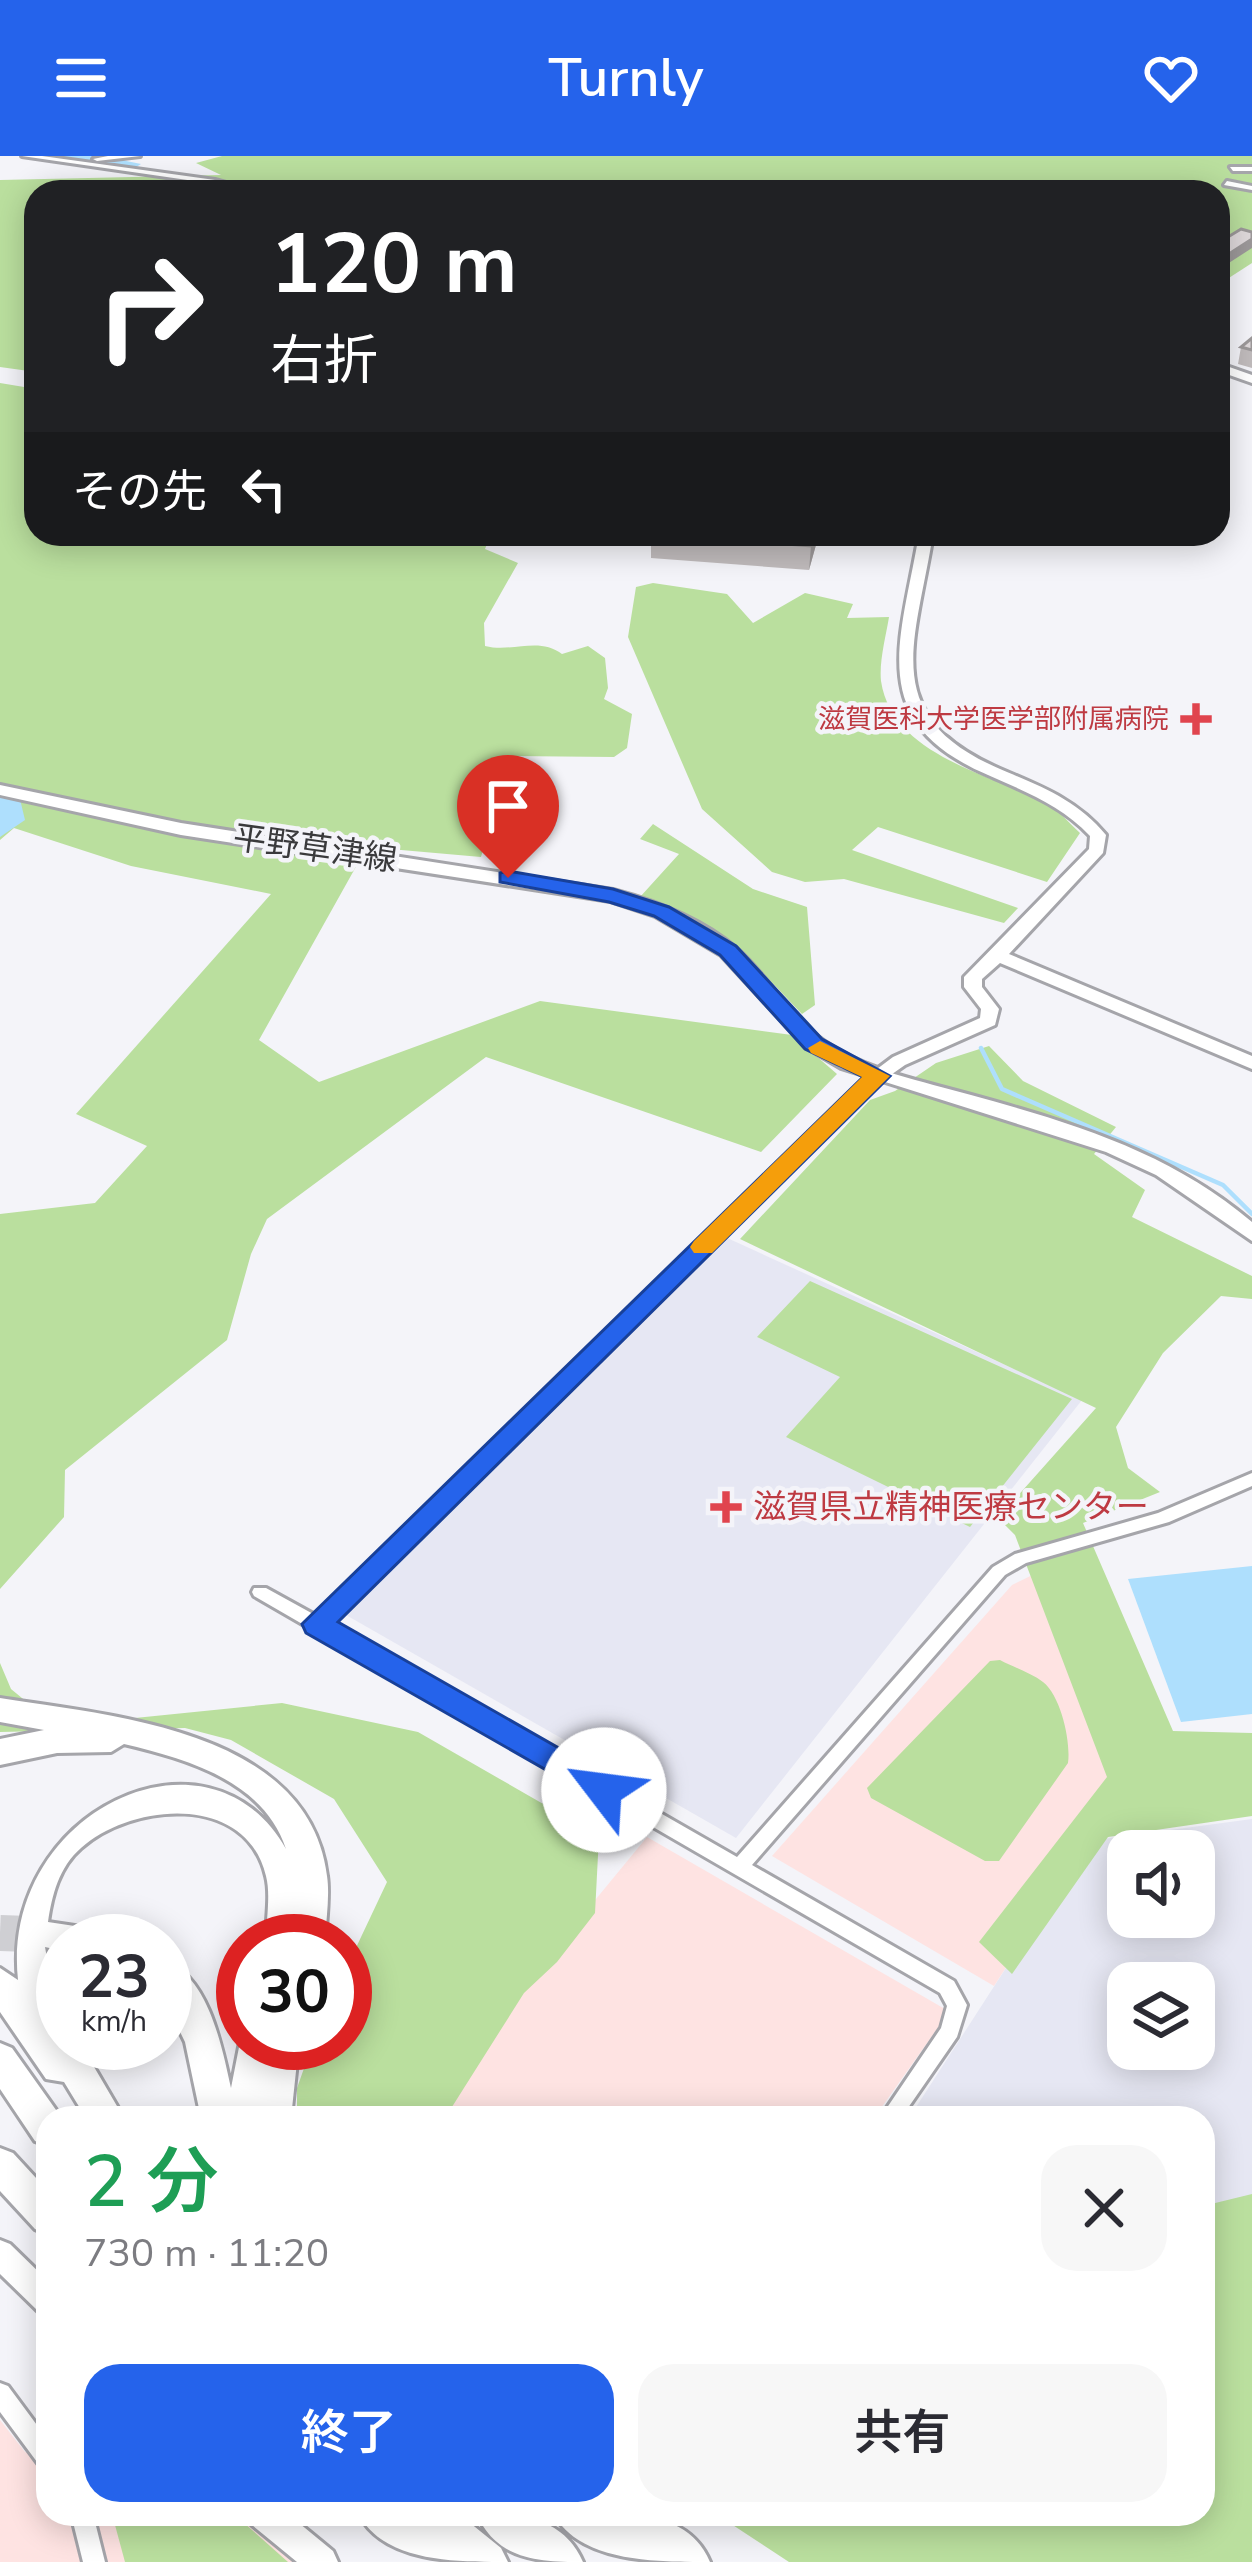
<!DOCTYPE html>
<html lang="ja">
<meta charset="utf-8">
<style>
:root{--surface:#fff;--page:#f7f7f7;--text:#2b2b33;--muted:#7c7c81;--accent:#2563eb}
body{margin:0;font-family:"Nunito Sans","Noto Sans JP",sans-serif;background:var(--page);color:var(--text);height:100vh;display:flex;flex-direction:column;font-size:45px;white-space:nowrap}
*{box-sizing:border-box;margin:0}
p{font-size:39px;color:var(--muted)}
.icon{flex:none;width:66px;height:66px;fill:none;stroke:currentColor;stroke-width:2;stroke-linecap:round;stroke-linejoin:round}
.map{position:relative;flex:1;overflow:hidden}
.panel{position:absolute;left:36px;top:1950px;width:1179px;height:420px;display:flex;flex-direction:column;background:var(--surface);border-radius:36px;box-shadow:0 6px 30px #0003}
.panel>*{flex:none}
.banner{position:absolute;left:24px;top:24px;width:1206px;height:366px;border-radius:36px;box-shadow:0 6px 30px #0003;background:#202124;color:#fff;overflow:hidden}
.tools{position:absolute;left:1107px;top:1674px;display:grid;gap:24px}
.tools a{display:grid;place-items:center;width:108px;height:108px;border-radius:24px;background:var(--surface);box-shadow:0 6px 30px #0003;font-size:60px}
.speed{position:absolute;left:36px;top:1758px;display:flex;gap:24px;font-size:60px;font-weight:700;text-align:center}
.speed>*{display:grid;place-content:center;width:156px;height:156px;border-radius:50%;background:var(--surface);box-shadow:0 6px 30px #0003;line-height:1}
.speed small{font-size:30px;font-weight:400}
.speed .limit{border:18px solid #d22;background:#fff;color:#111}
.pin{position:absolute;display:grid;place-items:center;width:102px;height:102px;color:#fff;margin:-123px -51px;border-radius:50% 50% 50% 0;rotate:-45deg;box-shadow:0 0 12px #0007}
.pin .icon{rotate:45deg}
.me{position:absolute;width:132px;margin:-66px;rotate:300deg;stroke-linejoin:round;filter:drop-shadow(0 0 9px #0008)}
.turn{display:flex;align-items:center;gap:42px;height:252px;padding:0 48px;font-size:54px}
.turn .icon{width:156px;height:156px;stroke-width:2.5}
.turn b{display:block;font-size:84px;line-height:102px}
.then{display:flex;align-items:center;height:114px;padding:0 48px;background:#0003;gap:24px;font-size:45px}
.round{display:grid;place-items:center;flex:none;width:126px;height:126px;border-radius:36px;background:var(--page)}
.head{display:flex;align-items:center;justify-content:space-between;height:204px;padding:0 48px}
h1{font-size:72px;font-weight:600;line-height:90px;color:#1e9e55}
.button{display:flex;gap:24px;margin-top:auto;padding:24px 48px}
.button a{flex:1;height:138px;border-radius:36px;background:var(--accent);color:#fff;font-size:48px;font-weight:600;line-height:138px;text-align:center}
.button a+a{background:var(--page);color:var(--text)}
header{display:flex;justify-content:space-between;align-items:center;height:156px;padding:0 48px;background:var(--accent);color:#fff;font-size:54px;font-weight:600}
.map>svg:first-child{display:block}
.built{fill:#e6e7f3;fill-rule:evenodd}
.education{fill:#fee3e2}
.green{fill:#badf9e}
.water{fill:#aedffd}
.lines{fill:none;stroke-linecap:round;stroke-linejoin:round}
.stream{stroke:#aedffd;stroke-width:4.5}
.river{fill:#aedffd;fill-rule:evenodd}
.highway-tunnel{stroke:#cfcfd3;stroke-width:36;stroke-dasharray:36 18;stroke-linecap:butt}
.street-casing{stroke:#a5a5aa;stroke-width:6}
.secondary-casing{stroke:#a5a5aa;stroke-width:6}
.primary-casing{stroke:#a5a5aa;stroke-width:6}
.highway-casing{stroke:#a5a5aa;stroke-width:6}
.street{fill:#fff;fill-rule:evenodd}
.secondary{fill:#fff;fill-rule:evenodd}
.primary{fill:#fff;fill-rule:evenodd}
.highway{fill:#fff;fill-rule:evenodd}
.wall{fill:#c0bbbc}
.shaded-wall{fill:#9c9899}
.building{fill:#dfd9db;stroke:#9c9899;stroke-width:3}
.route{fill:#2563eb;stroke:#184099;stroke-width:3}
.slow{fill:#f59e0b}
.health-dot{fill:#e0444e;stroke:#f4f4f9;stroke-width:4.5}
.labels{text-anchor:middle;dominant-baseline:central;stroke-width:9;stroke-linejoin:round;paint-order:stroke}
.far-health-label{font-size:27px;fill:#be3a42;stroke:#f4f4f9;text-anchor:end}
.street-label{font-size:33px;fill:#3a3a3c;stroke:#f4f4f9}
.health-label{font-size:33px;fill:#be3a42;stroke:#f4f4f9;text-anchor:start}
</style>
<header><svg class="icon" aria-label="menu" viewBox="0 0 24 24"><path d="M4 6h16M4 12h16M4 18h16"/></svg>Turnly<svg class="icon" aria-label="heart" viewBox="0 0 24 24"><path d="M12 20l-8-8c-3-5 5-10 8-4 3-6 11-1 8 4z"/></svg></header>
<div class="map">
<svg width="1252" height="2406" viewBox="0 0 1252 2406">
<rect width="100%" height="100%" fill="#f4f4f9"/>
<path class="built" d="M725 1081 1082 1244 736 1682 346 1459Z
M1252 1663V2073L1203 2117V1962H909L1088 1685ZM1128 1695H1194V1761H1128ZM1128 1827H1194V1893H1128Z"/>
<path class="education" d="M1051 1410 1118 1622 1088 1685 994 1830 772 1700 1012 1429Z
M647 1681 945 1853 942 1866 874 1962H416Z
M0 2264 25 2296 48 2302V2358H239L295 2406H0Z"/>
<path class="green" d="M222 0H1252V107L1218 129V36H36V216L0 211V24L221 19 196 7Z
M0 227 36 233V378H491L485 393 518 407 484 467 485 490C512 497 539 480 562 498L588 490 605 502 608 532 604 543 632 558 627 592 614 601 509 600 481 701 367 691 259 884 319 926 540 845 792 879 837 918 761 996 486 901 267 1063 251 1098 227 1184 65 1314 64 1361 0 1433V1058L95 1047 147 990 76 958 271 738 131 710 14 672 0 684Z
M653 427 727 438 753 467 805 437 853 448 847 462 889 461C886 480 879 505 881 525 892 599 990 618 1045 646 1058 653 1069 667 1080 677L1047 726 878 671 852 694 1018 752 1004 767 844 723 805 726 772 716 702 653 628 481 636 431Z
M653 668 753 733 807 751 815 849 802 858C746 799 719 768 640 741L679 698 640 683Z
M989 890 1023 925 1116 971 1094 998 1145 1034 1132 1061 1252 1120V1143L1221 1140 1163 1197 1116 1271 1128 1312 1160 1336 1083 1367 1173 1575 1252 1577V1660L1108 1681 1012 1818 979 1786 1107 1621 1015 1379 998 1362 1096 1252 740 1083 870 944 895 935 936 907Z
M810 1125 1072 1243 970 1371 786 1281 840 1221 757 1181Z
M1000 1504C1013 1511 1031 1517 1043 1526 1061 1540 1071 1586 1068 1607L999 1705H985L871 1642 867 1632 990 1505Z
M0 1507 11 1533 56 1570 282 1547 418 1576 599 1680 595 1757 557 1806 524 1837 445 1962H297V1932L313 1887H345V1815L387 1726 334 1643 231 1584 185 1572 0 1576Z
M1252 2038V2406H789L716 2358H1022L1032 2364 1035 2358H1203V2050Z
M112 2358H234L288 2406H125Z"/>
<path class="water" d="M1252 1410V1558L1181 1566 1128 1423Z"/>
<g class="lines">
<path class="stream" d="M981 892 1002 933 1223 1029 1252 1058"/>
<path class="river" d="M48 0H102L141 8 133 13Z
M0 633 19 639 25 664 0 681Z"/>
<path class="highway-tunnel" d="M0 1777 53 1779"/>
<g class="street-casing">
<path id="street" d="M22 0H42L215 24 258 36H245L215 28Z
M140 0 97 5 93 3 108 0Z
M1230 11H1252V15H1233Z
M1227 25 1252 30V34L1224 29Z
M945 27 979 34 980 36 945 31 931 36H919Z
M878 915 883 916 885 919 883 922 329 1467 737 1701 993 1411 1015 1398 1158 1357 1252 1317V1330L1169 1366 1026 1407 1005 1419 752 1709 954 1825 967 1849 957 1881 901 1962H880L941 1872 947 1850 940 1837 254 1440 252 1436 254 1432H266L315 1459 873 916Z
M0 2227 8 2230 48 2284V2313L40 2310 0 2256Z
M71 2358H93L105 2406H83Z"/>
</g>
<g class="secondary-casing">
<path id="secondary" d="M1218 207 1252 219V227L1218 215Z
M919 378H933C915 491 876 562 1007 616 1045 632 1079 646 1106 679L1103 697 1009 798 1252 900V913L1000 807 982 823V831L999 853 995 869 905 909 885 923H871L869 919 893 901 980 862 981 853 964 831V821L1089 693 1090 680C1061 649 1026 636 988 619 863 566 901 485 919 378Z
M0 2084 10 2088 48 2125V2159L38 2155 0 2118Z
M247 2358H288L333 2395 338 2406H297L252 2369Z"/>
</g>
<g class="primary-casing">
<path id="primary" d="M0 629 181 667 613 734C655 745 703 764 737 793 768 820 790 862 825 886 867 915 922 925 971 939 1073 967 1170 996 1252 1066V1085L1156 1019 1106 996 841 912 807 892 721 799 655 760 610 745 181 679 0 639Z"/>
</g>
<g class="highway-casing">
<path id="highway" d="M0 1542C113 1560 309 1574 327 1720 330 1740 326 1764 325 1785H266C266 1765 271 1739 266 1720 246 1636 131 1647 81 1692 59 1711 52 1739 48 1766L108 1775 113 1785H63V1795L45 1791C50 1824 63 1853 63 1887H80L124 1962H86L64 1926 46 1923 0 1856V1812L18 1824C0 1656 209 1556 286 1693 264 1625 187 1603 124 1588L111 1596 57 1597 0 1609V1583L44 1574 0 1566Z
M165 1805C209 1821 222 1892 231 1932L242 1876 243 1887H299L291 1962H201L185 1886 165 1845Z
M0 1887 12 1892 61 1961 48 1962V1990L35 1985 0 1933Z
M0 1992 13 1997 48 2035V2079L35 2073 0 2035Z
M359 2358H459L501 2392 508 2406C455 2406 383 2406 359 2358Z
M477 2358C519 2358 563 2360 583 2406 540 2406 496 2404 477 2358Z
M554 2358C607 2358 685 2346 710 2406 655 2406 579 2406 554 2358Z"/>
</g>
<use href="#street" class="street"/>
<use href="#secondary" class="secondary"/>
<use href="#primary" class="primary"/>
<use href="#highway" class="highway"/>
</g>
<path class="wall" d="M1252 182V212L1238 208 1241 191Z
M651 378H819L809 414 651 402Z"/>
<path class="shaded-wall" d="M1252 83V92L1218 114V105Z
M814 378H819L809 414 811 390Z"/>
<path class="building" d="M1241 73 1252 76V83L1218 105V87Z
M1252 182V194L1241 191Z
M658 378H814L811 390Z"/>
<path class="route" d="M508 715 613 733 669 751 736 790 822 883 890 920 338 1466 615 1624 620 1634 615 1643 604 1647 306 1477 302 1468 863 921 805 893 720 799 654 760 609 746 500 726V717Z"/>
<path class="slow" d="M820 885 890 920 712 1097H694L690 1091 694 1085 862 921 811 897 808 892Z"/>
<g class="health-dot">
<path d="M1190 545h12v12h12v12h-12v12h-12v-12h-12v-12h12z"/>
<path d="M720 1333h12v12h12v12h-12v12h-12v-12h-12v-12h12z"/>
</g>
<g class="labels">
<g class="far-health-label">
<text x="1169" y="563">滋賀医科大学医学部附属病院</text>
</g>
<g class="street-label">
<text transform="translate(315 693) rotate(8)">平野草津線</text>
</g>
<g class="health-label">
<text x="753" y="1351">滋賀県立精神医療センター</text>
</g>
</g>
</svg>
<div class="tools">
<a><svg class="icon" aria-label="sound" viewBox="0 0 24 24"><path d="M4 9h4l5-4v14l-5-4H4zM17 9q2 3 0 6"/></svg></a>
<a><svg class="icon" aria-label="layers" viewBox="0 0 24 24"><path d="M12 4l9 5-9 5-9-5zM3 14l9 5 9-5"/></svg></a>
</div>
<div class="speed"><div>23<small>km/h</small></div><div class="limit">30</div></div>
<div class="pin" style="left:508px;top:722px;background:#d93025"><svg class="icon" aria-label="arrive" viewBox="0 0 24 24"><path d="M6 21V4h12l-3 4 3 4H6"/></svg></div>
<svg class="me" style="left:604px;top:1634px" viewBox="-20 -20 40 40"><circle r="19" fill="#fff"/><path d="M0-13L10 11 0 6-10 11z" fill="#2563eb"/></svg>
<div class="banner">
<div class="turn"><svg class="icon" aria-label="right" viewBox="0 0 24 24"><path d="M7 20v-9h11M14 6l5 5-5 5"/></svg><div><b>120 m</b>右折</div></div>
<div class="then">その先<svg class="icon" aria-label="left" viewBox="0 0 24 24"><path d="M17 20v-9H6M10 6l-5 5 5 5"/></svg></div>
</div>
<section class="panel">
<div class="head"><div><h1>2 分</h1><p>730 m · 11:20</p></div><a class="round"><svg class="icon" aria-label="close" viewBox="0 0 24 24"><path d="M6 6l12 12M18 6L6 18"/></svg></a></div>
<div class="button"><a>終了</a><a>共有</a></div>
</section>
</div>
